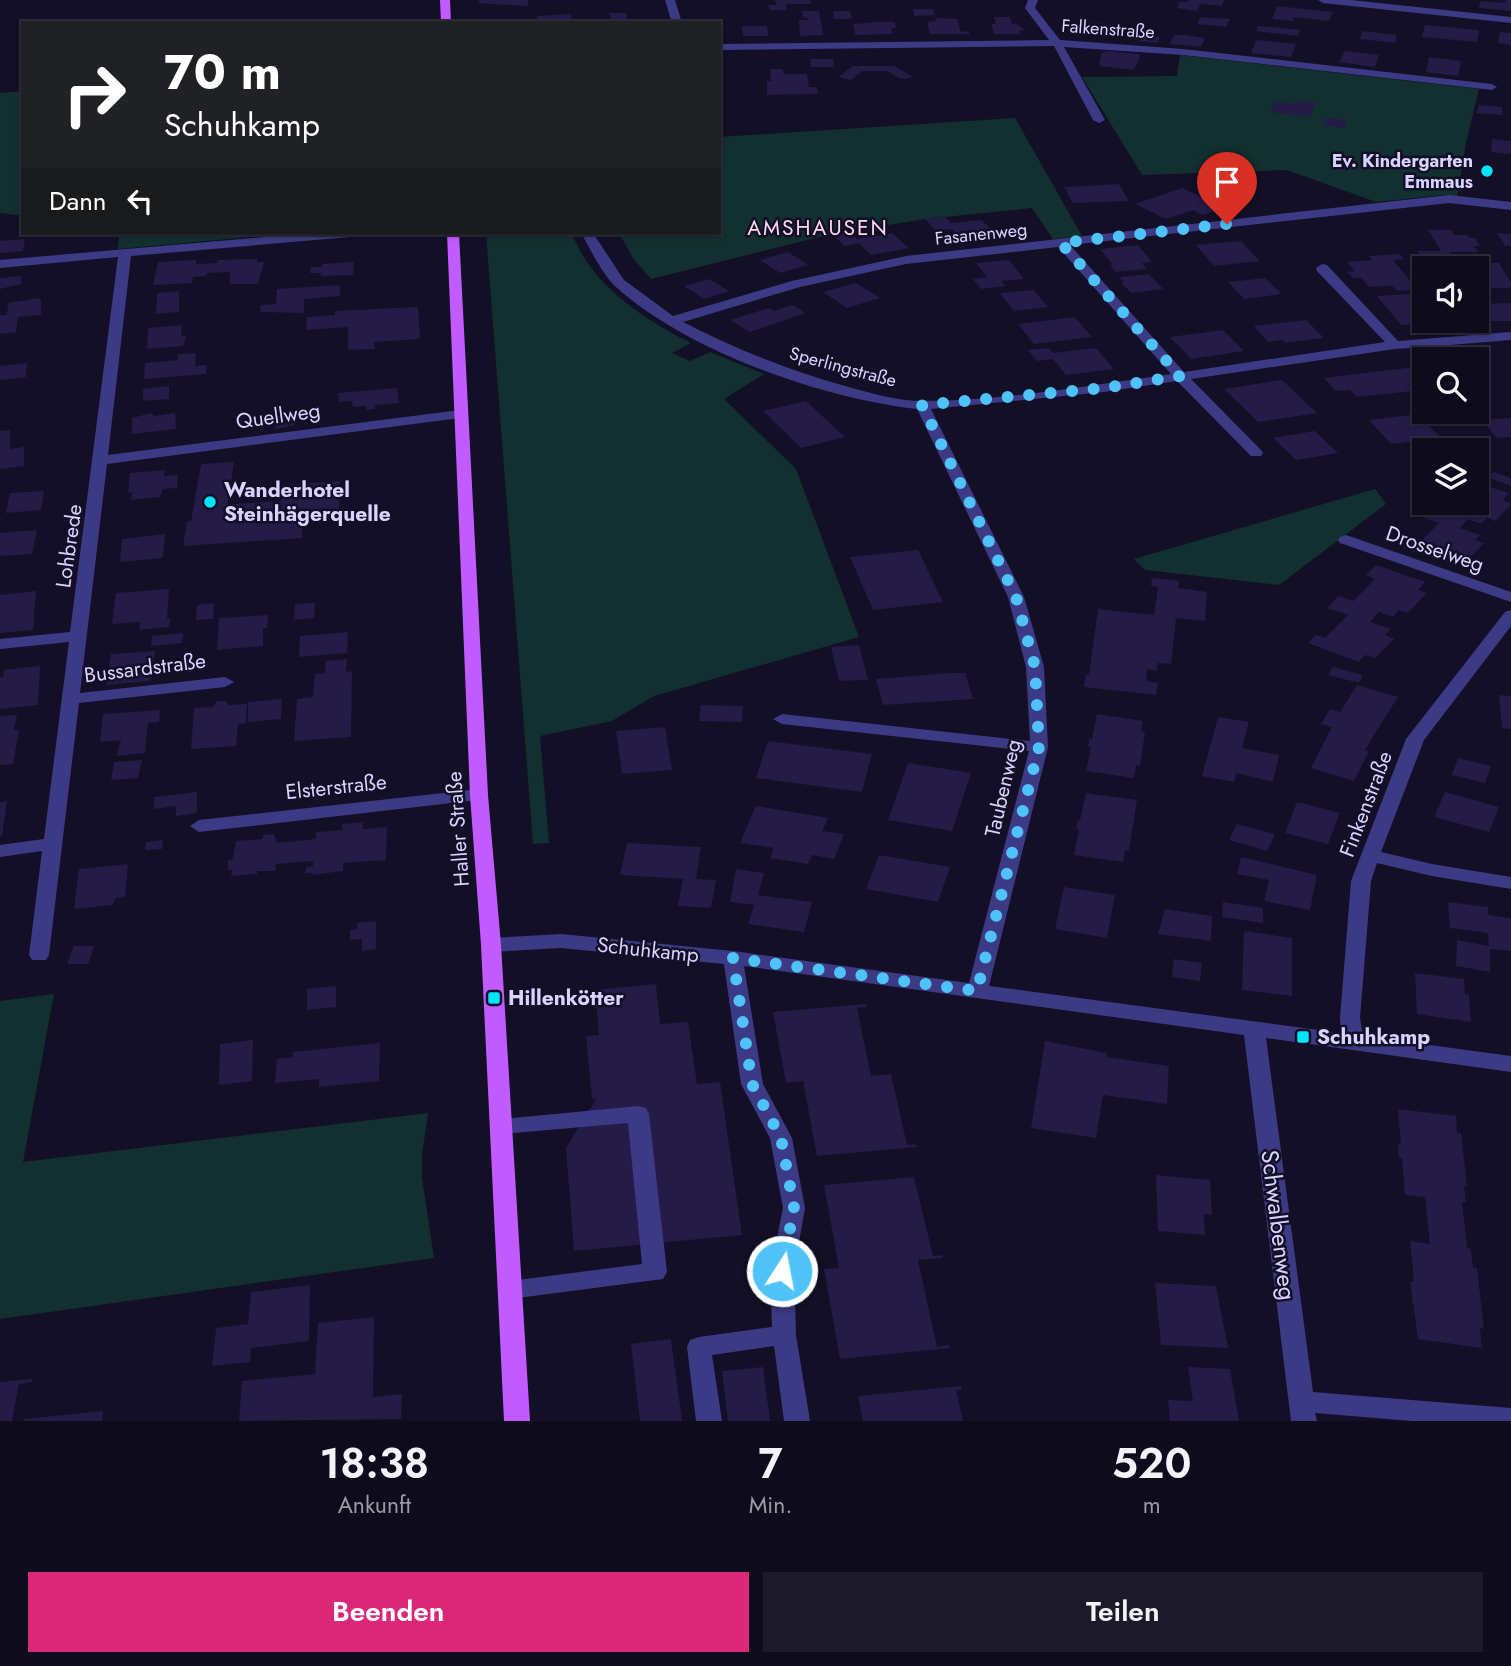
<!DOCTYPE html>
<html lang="de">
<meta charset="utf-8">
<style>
:root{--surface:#0e0b1c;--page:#1c1929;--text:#f1f3f6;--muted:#9b9ba3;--line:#2e2b3b;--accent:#db2777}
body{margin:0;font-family:Jost,sans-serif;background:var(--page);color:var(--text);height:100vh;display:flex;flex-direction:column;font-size:26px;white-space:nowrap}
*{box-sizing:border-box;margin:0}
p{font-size:23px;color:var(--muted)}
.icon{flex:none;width:38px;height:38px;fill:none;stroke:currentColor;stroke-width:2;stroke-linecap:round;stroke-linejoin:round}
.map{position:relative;height:1421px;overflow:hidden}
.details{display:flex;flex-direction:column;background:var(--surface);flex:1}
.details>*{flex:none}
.guide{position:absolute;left:21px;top:21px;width:700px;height:214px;border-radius:0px;box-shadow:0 2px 5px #0004,0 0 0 2px var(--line);background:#202124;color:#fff;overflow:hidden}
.tools{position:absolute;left:1412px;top:256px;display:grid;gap:14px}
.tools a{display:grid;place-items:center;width:77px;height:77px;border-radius:0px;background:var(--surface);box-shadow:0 2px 5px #0004,0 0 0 2px var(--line);font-size:35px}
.pin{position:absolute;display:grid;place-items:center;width:60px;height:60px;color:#fff;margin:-72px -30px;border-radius:50% 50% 50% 0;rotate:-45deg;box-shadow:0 0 7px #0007}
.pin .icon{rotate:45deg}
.me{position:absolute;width:77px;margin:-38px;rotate:11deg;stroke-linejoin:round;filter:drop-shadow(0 0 5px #0008)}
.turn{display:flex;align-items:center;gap:24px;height:147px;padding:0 28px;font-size:32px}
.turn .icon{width:91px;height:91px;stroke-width:2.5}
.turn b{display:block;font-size:49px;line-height:60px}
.then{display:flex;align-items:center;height:66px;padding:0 28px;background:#0003;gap:14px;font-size:26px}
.eta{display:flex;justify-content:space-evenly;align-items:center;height:119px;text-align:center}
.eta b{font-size:42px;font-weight:600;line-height:49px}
.cta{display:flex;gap:14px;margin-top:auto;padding:14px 28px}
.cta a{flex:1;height:80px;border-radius:0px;background:var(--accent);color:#fff;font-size:28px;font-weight:600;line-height:80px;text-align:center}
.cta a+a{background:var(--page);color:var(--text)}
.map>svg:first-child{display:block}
.green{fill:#12302f}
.building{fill:#241b47}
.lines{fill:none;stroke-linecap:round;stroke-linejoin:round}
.minor{fill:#3d3a85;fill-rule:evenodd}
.major{fill:#c25bff;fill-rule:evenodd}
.route{stroke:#4fc3f7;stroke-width:12;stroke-dasharray:0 21.6}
.poi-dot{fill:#00e5ff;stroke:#130f26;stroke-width:2.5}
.labels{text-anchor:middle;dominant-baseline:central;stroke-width:5;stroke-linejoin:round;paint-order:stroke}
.far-street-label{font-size:18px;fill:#d9d4ff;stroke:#130f26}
.far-poi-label{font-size:18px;font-weight:bold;fill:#d9d4ff;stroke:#130f26;text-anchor:end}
.far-quarter-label{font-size:21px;letter-spacing:2px;fill:#ffd6f0;stroke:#130f26}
.street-label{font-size:21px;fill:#d9d4ff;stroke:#130f26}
.poi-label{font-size:21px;font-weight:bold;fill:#d9d4ff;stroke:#130f26;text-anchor:start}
.near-street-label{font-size:24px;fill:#d9d4ff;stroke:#130f26}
</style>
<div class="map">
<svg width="1511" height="1421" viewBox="0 0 1511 1421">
<rect width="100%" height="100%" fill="#130f26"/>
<path class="green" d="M1180 55 1479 89 1466 143 1457 197 1443 195 1376 202 1287 170 1142 175 1082 77 1177 76Z
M23 91V216L0 213V93Z
M1015 118 1082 236 1053 239 1032 208 925 219 831 234 651 279 633 258 619 233H719V137Z
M119 233H293L118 249Z
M486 233H572C591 285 643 319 691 343L672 353 690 361 710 352 764 374 724 399 796 469 859 637 654 696 612 721 540 736 549 843 533 844Z
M1375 489 1386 504 1279 585 1145 570 1134 559Z
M54 994 23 1162 428 1113 422 1155V1178L434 1258 0 1319V1001Z"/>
<path class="building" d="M479 0H528V6L489 4 479 3Z
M775 0H810L811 4H786L787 10H770L768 5H777Z
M1188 0H1224L1222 6 1200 4 1197 11 1177 8 1179 2H1187Z
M1506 0H1511V11L1479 8 1480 1 1505 3Z
M1277 6 1333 12 1329 21 1294 17 1293 21 1272 19Z
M913 9H933L935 15 914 16Z
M802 11H819L823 35 800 36 799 20H808L807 17 803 18Z
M833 11H850L852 19H834Z
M609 13H626L628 22H612Z
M571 14 572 23H538L537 16Z
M994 17H1010L1012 24H1017L1025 30 1019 31 1020 34H994L991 24H996Z
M1200 17 1230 19 1226 27 1197 24Z
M937 18 957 19 961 32 969 31V34H930L927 22 935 21Z
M1076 21 1105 24 1129 28 1125 34 1081 32 1071 29Z
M876 22H895L896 28H891L893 34 855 35 853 24Z
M1425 25 1479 30 1477 42 1422 37Z
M742 26H767L768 36H743Z
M1258 26 1301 30 1298 36 1256 31Z
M1362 31 1397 35 1395 43 1360 39Z
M1500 32 1511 33V45L1498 43Z
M1141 35 1160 37 1157 43 1138 41Z
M1174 35H1185L1205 38 1201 47 1181 45 1170 44Z
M1256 40 1296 44 1291 57 1251 53Z
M1106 51 1139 54 1140 57 1134 70 1099 66 1101 54Z
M1345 51 1379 55 1375 67 1339 62Z
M1429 57 1461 61 1458 76 1426 72Z
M810 59H833L834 67H811Z
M853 66H894L913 77 901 79 887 71H863L851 80 838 77Z
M770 69H782L785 74H807L809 87H817L818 94 767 95V81H771Z
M1299 100 1315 102 1311 117 1270 112 1274 102 1297 104Z
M1479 105 1502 107 1503 115 1476 113Z
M1326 118 1347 120 1345 128 1323 125Z
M1492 139 1511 141V154L1491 152Z
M1119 184 1129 201 1073 203 1064 187Z
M1182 188 1225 208 1203 215 1193 210 1166 219 1135 204Z
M945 217 951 223 981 220 994 231H991L996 237 962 241 952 229 936 231 925 219Z
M1428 230H1451L1454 235H1467L1470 238H1475L1480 246H1474L1478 252H1449L1455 261H1424L1417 251H1441Z
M848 231 857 239 892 233 909 248 871 255 859 243 845 246 831 234Z
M1497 233 1511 234V246H1505Z
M25 239 23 251 0 253V241Z
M1241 241 1260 261 1214 266 1196 245Z
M1138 245 1152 262 1142 263 1147 269 1115 272 1110 265H1113L1100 249Z
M788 252 808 265 780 273 760 260Z
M1399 254 1404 259 1393 260 1413 284 1424 283V289L1397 291 1392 286 1369 287 1362 278H1353L1347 272 1355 271 1347 262 1372 260 1369 256Z
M257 259V262H264L258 284H230V272L207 273 206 276 193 277 192 283 153 285 158 262 196 260V264L217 263 218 260Z
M1009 260 1024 279 1001 281 1005 286 981 289 973 279 987 277 976 263Z
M354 262 353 275 321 276V273H310L311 267H322V264Z
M1442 263H1499L1511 283V288H1477V268H1445Z
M1149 274 1163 289 1132 293 1121 283 1124 282 1119 277Z
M21 276V284L0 289V278Z
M1265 278 1282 294 1244 299 1228 282Z
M709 279 729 291 704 299 684 286Z
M856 283 880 298 847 308 823 292Z
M340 285V296L304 299V313L260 312 261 305 276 304 277 289Z
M1034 290 1048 307 1014 311 1000 293Z
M179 291V312L156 314 157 293Z
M1424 293V320L1444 322 1401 325 1377 296Z
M38 298 41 300V315L18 317 16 332 0 334V315H7L8 303Z
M1511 303V321H1488L1477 304Z
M792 305 806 313 750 332 730 320 769 308 774 311Z
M418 307 420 339 374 342 375 349 348 350V327L306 330 307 317 335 315V311Z
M1075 317 1092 337 1034 344 1018 324Z
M1306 320 1324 338 1285 343 1283 340 1268 342 1254 326Z
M182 325 181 336H186L183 346 147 349 148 328Z
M1223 330 1244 351 1191 359 1170 337Z
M1049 348 1053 353 1096 348 1114 369 1066 375 1053 359 1037 361 1028 350Z
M196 353 195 366 207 365 206 374 144 379 145 363 178 360V354Z
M27 363 26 377 0 380V366Z
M1415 367 1424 377V383L1408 385 1413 391 1357 397 1350 390 1335 391 1324 378Z
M1282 380 1317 413 1258 422 1224 389Z
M169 386V399L143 401V389Z
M397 388 399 403 375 405V409L367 410 366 406 353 407 352 401 339 402 338 393Z
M806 401 845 437 801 448 763 411Z
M151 413 154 416 175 413 176 429 132 434V418Z
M1418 414 1441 438 1391 444 1369 420Z
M1511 418V437L1497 438 1482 420Z
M292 419 295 425 276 429 273 422Z
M10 430V449L24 447V466L0 469V431Z
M1315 431 1338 453 1296 460 1273 438Z
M234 462 225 519H232L234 504 281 501 282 485 340 481 339 510 303 513 302 538 183 546 187 521H191L201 464Z
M165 470 164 476 178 475 177 488 163 489 160 497 131 500 132 492 128 493 130 473Z
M1494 472 1511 478V486L1487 477Z
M1477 483 1509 493 1503 500 1511 504 1496 521 1487 518 1481 524 1468 519 1460 528 1480 535 1475 540 1484 543 1467 561 1458 558 1452 564 1403 548 1410 540 1419 543 1439 523 1419 516 1428 506 1442 510 1450 502H1477Z
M44 491 41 510 6 513 10 493Z
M37 530 32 554 0 556V533Z
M165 534 163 558 120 562 122 539Z
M918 550 943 602 873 610 850 557Z
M1376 565 1425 582 1418 590 1427 593 1408 613 1399 610 1393 617 1379 612 1370 622 1391 629 1385 635 1394 639 1375 658 1365 655 1359 662 1308 643 1316 635 1325 638 1348 615 1327 608 1338 596 1353 601 1375 579 1366 575Z
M1152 578 1179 581 1178 588 1207 592 1205 621 1176 618 1171 664 1158 663 1157 671 1147 669 1146 681 1158 683 1156 695 1084 687 1086 674 1089 675 1098 609 1154 615 1158 587 1151 586Z
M169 589 167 618H170L169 627 139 630 140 622 112 624 116 593Z
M36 591 33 630 0 633V595Z
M214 603 213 619 196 620 197 605Z
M315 603 314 618 294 620 295 604Z
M268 615 267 628H263V646L217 650 219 618Z
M348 632 347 653 299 657 300 636Z
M183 633 182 643 151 646 152 636Z
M859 645 868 680 839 681 831 647Z
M155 651 151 681 106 685 111 654Z
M347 659 346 672 352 671 351 737 294 741 297 699 313 697 315 674 325 673 326 661Z
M40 666 38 705 0 709V677H3L4 670Z
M1333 667 1363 675 1359 683 1328 675Z
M948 673H965L973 699 883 705 876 679Z
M1357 685 1398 697 1372 738 1365 751H1369L1354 781 1311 768 1332 727 1321 724 1330 709 1340 712Z
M1499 695 1511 696V729L1502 728Z
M282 699 281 719 248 722V702Z
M217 701H226L229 705 247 704 246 723 238 724 236 746 191 749 194 708 213 707Z
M701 705 743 706 742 722 699 721Z
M160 710 159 722 148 723 145 753 116 756 121 740 100 742 103 714Z
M1097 714 1143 721 1141 731 1145 732 1140 766 1136 765 1134 778 1086 771 1091 747H1088L1089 738 1092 739Z
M17 715 14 730H19L13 764 0 765V716Z
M1218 717 1249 722 1242 748 1279 755 1273 782 1236 773 1234 782 1202 776Z
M665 727 672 770 622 774 616 731Z
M768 741 872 754 862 792 756 778Z
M1458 758 1491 766 1485 783 1452 775Z
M142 760 138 778 111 780 114 762Z
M908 763 971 773 952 831 888 820Z
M197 792V813L176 816V806L154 809V797Z
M1445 792 1499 807 1489 832 1434 817Z
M1086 793 1137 800 1129 851 1125 850 1123 862 1074 855 1079 829H1076L1078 820H1080Z
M7 801 2 836H0V802Z
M1297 802 1340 813 1328 844 1285 833Z
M756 806 828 818 822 831 844 834 834 859 812 855 808 864 770 858 774 848 740 843Z
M363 822V829L387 827 386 860 343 863V871L312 875V873H305L306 867 313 866V861L276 864 275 871H257V874L231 876 232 870H228V860L233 859 236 841 262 839 263 835 274 834 277 843 316 839V832L342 830V824Z
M1237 824 1275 834 1267 851 1229 840Z
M163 840 162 849 145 850 146 842Z
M627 843 701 847 696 879 716 880 711 908 678 906 683 879 620 875Z
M879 855 950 867 938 902 866 889Z
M1241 857 1317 875 1310 910 1264 901 1269 880 1237 874Z
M128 864 125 897 116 898 112 905 74 909 79 869Z
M736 869 764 873 758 895 812 902 804 932 748 924 754 905 730 902Z
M1064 887 1115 895 1107 938 1055 929Z
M1223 902 1263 908V923L1222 917Z
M1448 902 1488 907V915L1511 918V951L1490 949V972L1456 966 1457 940 1489 946 1488 933 1450 928Z
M1165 909 1212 916 1211 941 1158 934Z
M376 921V949L362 951V939L350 940V930L357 929V923Z
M1244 931 1292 938V996L1242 990Z
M74 946H94L88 964H67Z
M1174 959 1202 963 1200 981 1172 977Z
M1415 973 1464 979 1465 994 1469 995 1471 1022 1417 1014Z
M656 984 660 1024 688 1022 697 1084 720 1082 742 1235 574 1251 566 1148 597 1098 592 1099 586 1036 599 1035 595 990Z
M336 986V1007L307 1010V989Z
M866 1004 867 1007 857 1008 871 1076 891 1074 907 1145 916 1144 917 1147 817 1156 803 1081 786 1083 773 1012Z
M253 1040 252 1081 219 1085 220 1044Z
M1045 1041 1107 1053 1106 1057 1169 1066 1167 1104 1103 1095 1096 1138 1031 1128Z
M380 1043 379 1081 319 1087V1079L275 1083 277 1059 293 1057V1052Z
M1398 1109 1456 1116 1457 1133H1461L1467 1186H1464L1466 1202H1462L1467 1248 1471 1249 1473 1267 1477 1268 1484 1329 1480 1328 1482 1348 1418 1339 1410 1282H1414L1410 1241 1430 1244 1425 1197 1405 1195 1402 1158H1399L1398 1144 1401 1145Z
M1156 1175 1210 1180 1212 1215 1204 1214 1205 1235 1158 1231Z
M914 1177 933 1256 943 1255V1258L918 1260 937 1347 949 1345 950 1348 840 1359 824 1269 839 1268 824 1185Z
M1155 1283 1216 1286 1228 1348 1161 1345Z
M310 1285 309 1341 251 1348 250 1362 212 1366 216 1328 248 1324 251 1292Z
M374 1317 373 1397 402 1394 401 1419 239 1421 242 1381 315 1374 318 1323Z
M671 1339 682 1421H640L631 1344Z
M763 1367 770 1421H728L722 1371Z
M1188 1367 1230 1369 1239 1421H1170L1168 1400 1193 1401Z
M32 1379V1382L19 1384 12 1421H0V1382Z
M961 1386 962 1390H956L963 1421H863L858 1396Z
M103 1411 102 1421H24V1419Z"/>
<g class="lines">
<path class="minor" d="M665 0H675L682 23H672Z
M1028 0H1038L1035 8 1060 40 1183 49 1492 84 1497 87 1492 90 1183 55 1064 47 1105 120 1099 123 1093 120 1054 46 719 50V44L1049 40 1025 8Z
M1318 0H1351L1511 17V23L1323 3Z
M1449 195 1511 202V210L1449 203 1070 245 1184 372 1385 342 1317 271 1316 268 1322 264 1327 265 1398 341 1511 332V340L1438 346 1449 359H1434L1424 347 1395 349 1191 379 1261 450 1263 453 1261 456H1251L1177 381 1104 392 931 409 1024 597 1044 667 1048 747 989 986 1341 1033 1340 1018 1351 881 1406 739 1505 612 1511 610V626L1424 740 1381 852 1432 864 1511 877V889L1432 876 1377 863 1371 881 1360 1018 1363 1036 1511 1056V1072L1266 1038 1313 1392 1511 1408V1421H1412L1315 1413 1317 1421H1291L1244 1035 744 966 763 1084 792 1138 805 1208 794 1271 796 1335 810 1421H784L774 1346 712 1355 722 1421H696L687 1347 690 1340 699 1337 772 1327 770 1271 783 1208 770 1138 741 1084 724 964 561 948 491 952 484 950 481 945 484 940 491 938 561 934 733 951 969 983 1029 751 782 724 773 719 782 714 1030 741 1026 667 1008 597 917 409C823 399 687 351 616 287 602 274 591 250 581 233H593L624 280 673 316 792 281 906 256ZM1058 247 1171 374C1093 385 1001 401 923 401 896 401 871 393 845 386 788 370 735 349 683 322L800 287 906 264Z
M311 233H356L350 237 131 256 108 455 460 410 467 414 460 418 107 464 80 693 225 677 234 682 225 687 79 703 49 955 46 960H32L29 955 42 851 0 857V845L44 839 69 642 0 649V639L70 632 118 257 0 268V260Z
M1477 393 1485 398V404L1477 405Z
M1346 535 1511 592V602L1340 543 1338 540 1340 537Z
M479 789 488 795 486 799 199 832 190 826 199 820Z
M638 1106 646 1108 649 1114 667 1272 663 1279 510 1299 502 1297 498 1290 502 1283 510 1281 642 1264 628 1123 501 1134 493 1132 490 1126 493 1120Z"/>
<path class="major" d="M440 0H450L451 23H441Z
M447 233H459L488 795 501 945 530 1421H504L481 945 470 795Z"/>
</g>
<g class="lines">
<path class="route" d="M782 1271 794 1208 781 1138 752 1084 733 958 977 991 1039 747 1035 667 1016 597 922 405 1104 388 1180 376 1061 243 1227 224"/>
</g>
<g class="poi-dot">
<circle cx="1487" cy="171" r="7"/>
<circle cx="210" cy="502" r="7"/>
<rect x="487" y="991" width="14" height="14" rx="3.5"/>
<rect x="1296" y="1030" width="14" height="14" rx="3.5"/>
</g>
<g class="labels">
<g class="far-street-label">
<text transform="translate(1108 29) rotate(4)">Falkenstraße</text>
<text transform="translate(981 234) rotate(-6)">Fasanenweg</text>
<text transform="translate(843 367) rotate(15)">Sperlingstraße</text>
</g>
<g class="far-poi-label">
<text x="1473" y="161">Ev. Kindergarten<tspan x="1473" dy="21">Emmaus</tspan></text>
</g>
<g class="far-quarter-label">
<text x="818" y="228">AMSHAUSEN</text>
</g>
<g class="street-label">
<text transform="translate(278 416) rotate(-8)">Quellweg</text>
<text transform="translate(69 546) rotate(-82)">Lohbrede</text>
<text transform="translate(1435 549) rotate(19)">Drosselweg</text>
<text transform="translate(145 668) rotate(-7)">Bussardstraße</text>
<text transform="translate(336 787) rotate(-6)">Elsterstraße</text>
<text transform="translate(1003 788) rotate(-77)">Taubenweg</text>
<text transform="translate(1366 804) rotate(-69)">Finkenstraße</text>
<text transform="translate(458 829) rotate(-94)">Haller Straße</text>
<text transform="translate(648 950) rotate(6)">Schuhkamp</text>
</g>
<g class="poi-label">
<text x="224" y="490">Wanderhotel<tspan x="224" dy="24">Steinhägerquelle</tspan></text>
<text x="508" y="998">Hillenkötter</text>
<text x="1317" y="1037">Schuhkamp</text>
</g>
<g class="near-street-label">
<text transform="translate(1279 1225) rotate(83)">Schwalbenweg</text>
</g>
</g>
</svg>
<div class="tools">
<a><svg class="icon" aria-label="sound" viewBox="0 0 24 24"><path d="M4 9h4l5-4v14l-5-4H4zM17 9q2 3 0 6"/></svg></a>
<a><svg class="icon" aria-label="search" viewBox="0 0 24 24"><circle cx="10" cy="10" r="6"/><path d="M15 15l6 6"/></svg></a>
<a><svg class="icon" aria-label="layers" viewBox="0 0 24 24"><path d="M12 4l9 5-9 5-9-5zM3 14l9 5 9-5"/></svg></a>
</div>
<div class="pin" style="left:1227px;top:224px;background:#d93025"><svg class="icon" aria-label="arrive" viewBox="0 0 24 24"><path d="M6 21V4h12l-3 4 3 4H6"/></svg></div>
<svg class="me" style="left:782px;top:1271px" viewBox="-20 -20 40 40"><circle r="17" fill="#4fc3f7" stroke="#fff" stroke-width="3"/><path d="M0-11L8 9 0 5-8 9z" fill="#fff"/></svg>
<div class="guide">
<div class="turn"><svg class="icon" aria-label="right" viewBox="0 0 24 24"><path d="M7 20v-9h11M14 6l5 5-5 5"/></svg><div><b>70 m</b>Schuhkamp</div></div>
<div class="then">Dann<svg class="icon" aria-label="left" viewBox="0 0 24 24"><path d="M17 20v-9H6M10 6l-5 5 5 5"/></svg></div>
</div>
</div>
<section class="details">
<div class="eta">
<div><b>18:38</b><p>Ankunft</p></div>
<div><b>7</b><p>Min.</p></div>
<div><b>520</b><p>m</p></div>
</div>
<div class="cta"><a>Beenden</a><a>Teilen</a></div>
</section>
